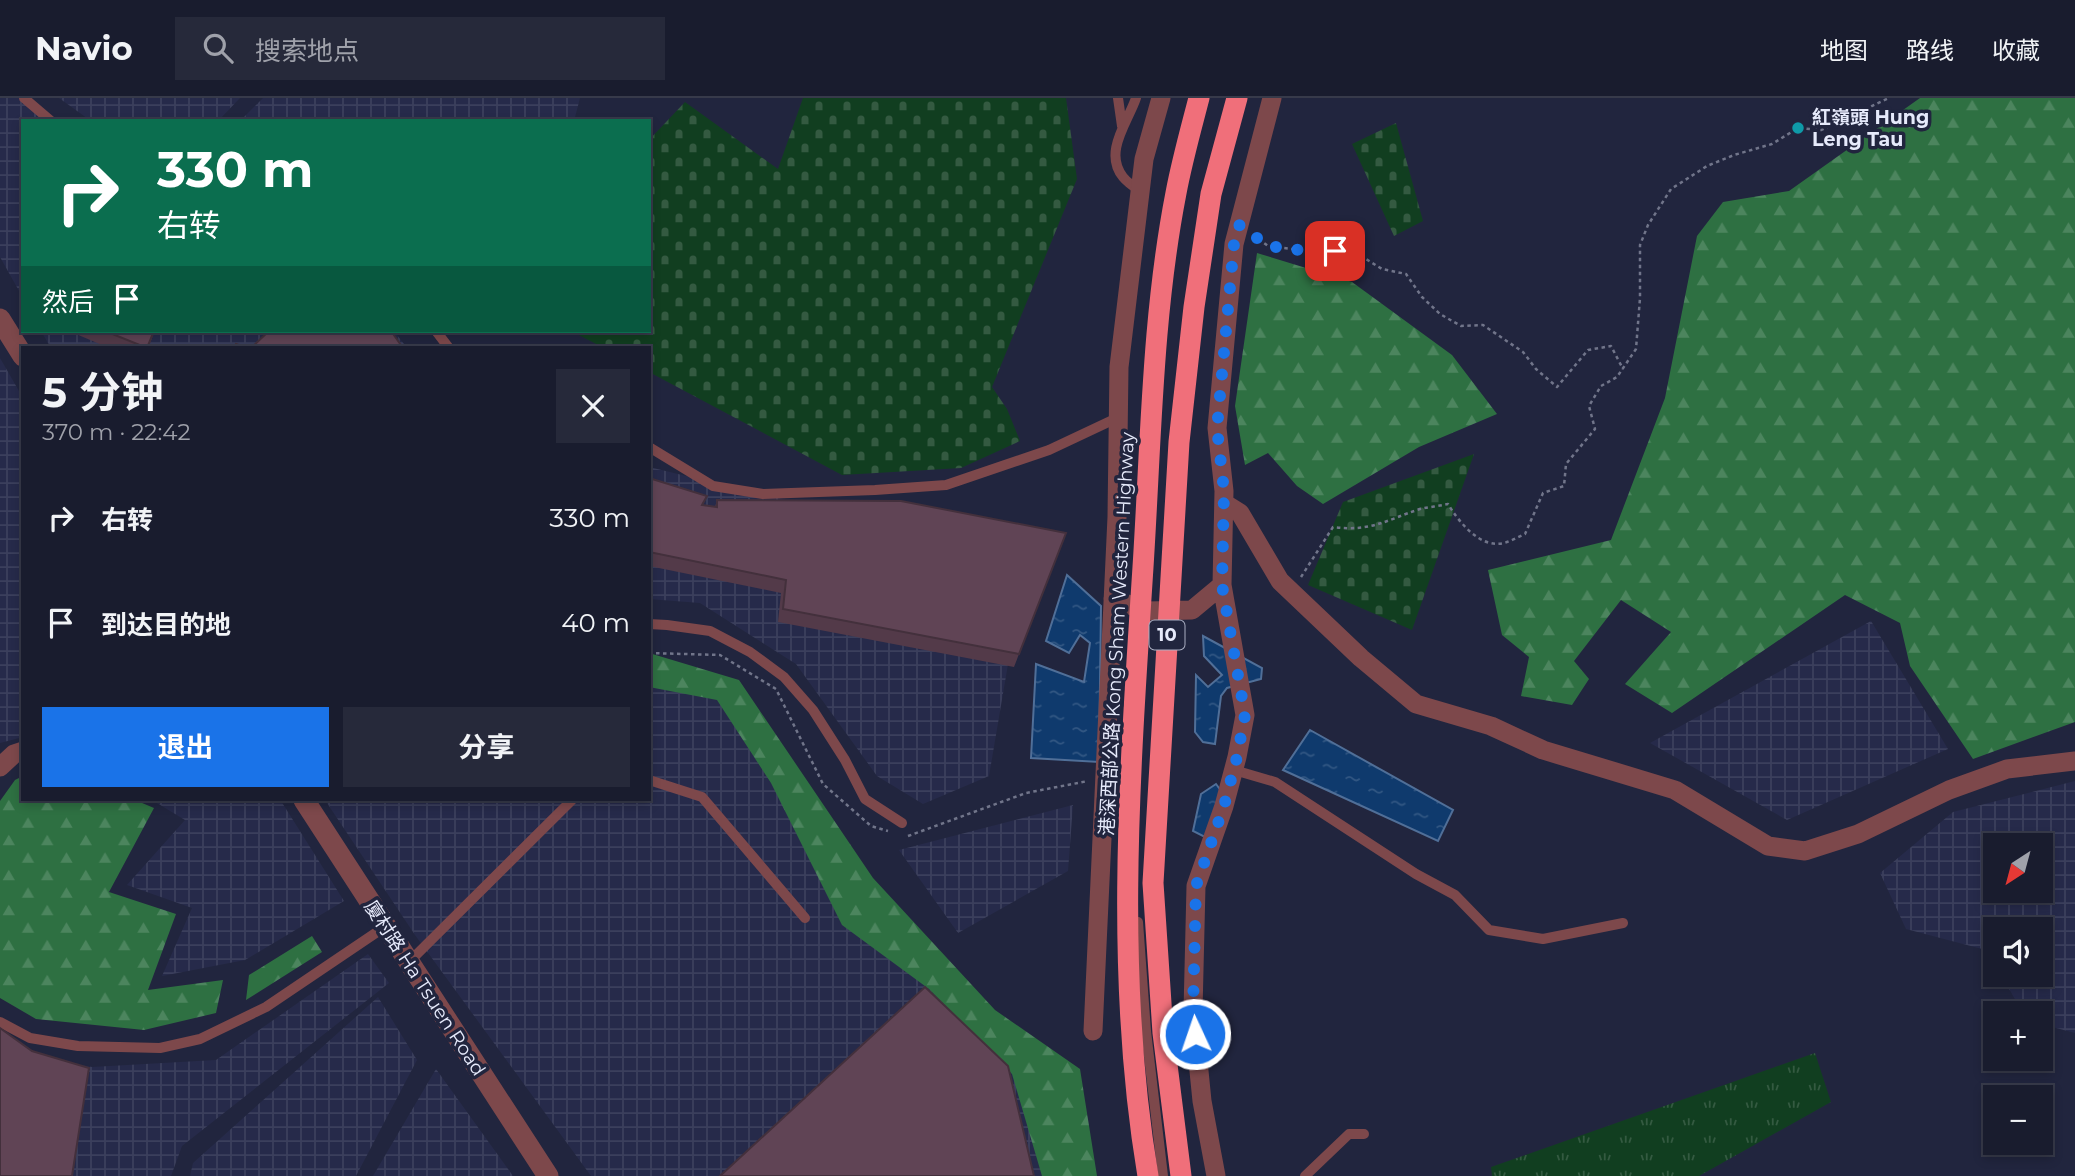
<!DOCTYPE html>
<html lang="zh">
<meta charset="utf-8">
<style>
:root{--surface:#191c2e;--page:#26293a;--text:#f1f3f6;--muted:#9fa1aa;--line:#373a4a;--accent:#1a73e8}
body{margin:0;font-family:Montserrat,"Noto Sans SC",sans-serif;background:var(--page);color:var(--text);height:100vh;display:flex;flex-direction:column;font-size:26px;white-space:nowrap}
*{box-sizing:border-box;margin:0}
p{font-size:23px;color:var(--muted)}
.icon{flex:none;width:38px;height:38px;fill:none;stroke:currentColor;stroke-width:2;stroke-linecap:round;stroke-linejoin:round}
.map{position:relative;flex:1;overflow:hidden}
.sheet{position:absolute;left:21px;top:248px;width:630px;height:455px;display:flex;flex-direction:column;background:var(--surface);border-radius:0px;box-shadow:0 4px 10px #0003,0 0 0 2px var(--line)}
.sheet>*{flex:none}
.top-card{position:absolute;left:21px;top:21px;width:630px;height:214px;border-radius:0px;box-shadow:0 4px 10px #0003,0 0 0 2px var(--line);background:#0b6e4f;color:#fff;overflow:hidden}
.needle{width:46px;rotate:216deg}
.buttons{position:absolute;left:1983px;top:735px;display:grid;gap:14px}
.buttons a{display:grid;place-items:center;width:70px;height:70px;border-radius:0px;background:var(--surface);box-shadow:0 4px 10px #0003,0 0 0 2px var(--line);font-size:35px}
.pin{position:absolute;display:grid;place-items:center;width:60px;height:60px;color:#fff;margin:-30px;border-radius:14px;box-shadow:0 4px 10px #0006}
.me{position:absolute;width:77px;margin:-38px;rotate:357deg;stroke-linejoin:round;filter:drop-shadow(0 0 5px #0008)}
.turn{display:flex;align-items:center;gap:24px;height:147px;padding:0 21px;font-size:32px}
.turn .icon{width:91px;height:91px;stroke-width:2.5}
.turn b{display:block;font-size:49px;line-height:60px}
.then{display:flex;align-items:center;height:66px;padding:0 21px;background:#0003;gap:14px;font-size:26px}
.round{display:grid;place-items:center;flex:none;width:74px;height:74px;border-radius:0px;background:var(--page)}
.head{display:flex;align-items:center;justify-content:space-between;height:119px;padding:0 21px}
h1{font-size:42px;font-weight:700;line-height:52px}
.button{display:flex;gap:14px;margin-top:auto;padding:14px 21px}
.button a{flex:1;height:80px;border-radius:0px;background:var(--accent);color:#fff;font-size:28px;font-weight:700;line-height:80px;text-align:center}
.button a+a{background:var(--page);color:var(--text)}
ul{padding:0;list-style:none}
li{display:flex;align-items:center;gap:21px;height:105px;padding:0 21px}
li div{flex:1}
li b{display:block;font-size:26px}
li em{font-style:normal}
header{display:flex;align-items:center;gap:42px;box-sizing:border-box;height:98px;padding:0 35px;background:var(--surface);border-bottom:2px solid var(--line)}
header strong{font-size:33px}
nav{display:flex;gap:38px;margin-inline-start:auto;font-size:24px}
.search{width:490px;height:63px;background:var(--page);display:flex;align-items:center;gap:18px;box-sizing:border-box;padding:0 24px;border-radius:0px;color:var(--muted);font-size:26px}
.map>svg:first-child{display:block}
.industrial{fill:url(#industrial-grid);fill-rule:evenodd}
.grass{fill:url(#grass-tufts)}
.forest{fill:url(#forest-firs)}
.cemetery{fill:url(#cemetery-stones)}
.water{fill:url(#water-ripples);stroke:#506f98;stroke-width:2}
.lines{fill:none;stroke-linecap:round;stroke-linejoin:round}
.path{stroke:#71758a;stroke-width:2.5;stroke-dasharray:3.5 3.5;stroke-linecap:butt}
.service{stroke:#7d484b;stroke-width:10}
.minor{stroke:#7d484b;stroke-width:19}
.tertiary{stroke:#7d484b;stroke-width:21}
.motorway-bridge{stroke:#f06f7a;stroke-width:21}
.wall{fill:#533a49}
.building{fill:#604455;stroke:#43303c;stroke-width:2}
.route{stroke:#1a73e8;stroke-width:12;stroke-dasharray:0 21.6}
.culture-dot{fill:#0f9aa8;stroke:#21253e;stroke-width:2.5}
.labels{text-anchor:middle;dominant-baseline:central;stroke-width:7;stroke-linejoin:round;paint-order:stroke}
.shield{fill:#21253e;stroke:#abafc2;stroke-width:2}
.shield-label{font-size:18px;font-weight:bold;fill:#e6eafb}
.poi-label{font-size:19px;font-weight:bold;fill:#e6eafb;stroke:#21253e;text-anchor:start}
.street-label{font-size:19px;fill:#e6eafb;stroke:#21253e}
</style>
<header>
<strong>Navio</strong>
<div class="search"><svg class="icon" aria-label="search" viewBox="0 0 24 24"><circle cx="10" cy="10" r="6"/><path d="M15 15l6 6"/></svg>搜索地点</div>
<nav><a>地图</a><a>路线</a><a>收藏</a></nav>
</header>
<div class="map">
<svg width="2075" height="1078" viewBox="0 0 2075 1078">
<defs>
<pattern id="industrial-grid" width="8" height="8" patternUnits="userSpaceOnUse" patternTransform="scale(1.75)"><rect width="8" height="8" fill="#262a4a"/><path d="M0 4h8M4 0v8" fill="none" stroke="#3b3f5c"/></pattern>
<pattern id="grass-tufts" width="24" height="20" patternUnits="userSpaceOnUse" patternTransform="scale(1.75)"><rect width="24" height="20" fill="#113e20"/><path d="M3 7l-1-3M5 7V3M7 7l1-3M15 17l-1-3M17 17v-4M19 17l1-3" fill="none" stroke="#345a41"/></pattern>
<pattern id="forest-firs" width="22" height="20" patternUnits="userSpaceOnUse" patternTransform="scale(1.75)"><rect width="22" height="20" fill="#2e7042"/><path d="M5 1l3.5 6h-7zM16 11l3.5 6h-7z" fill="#4c855e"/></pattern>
<pattern id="cemetery-stones" width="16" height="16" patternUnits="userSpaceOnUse" patternTransform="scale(1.75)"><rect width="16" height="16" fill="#113e20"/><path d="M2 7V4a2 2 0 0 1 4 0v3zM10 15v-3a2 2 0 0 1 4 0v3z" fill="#345a41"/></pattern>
<pattern id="water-ripples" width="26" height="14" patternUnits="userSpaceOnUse" patternTransform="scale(1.75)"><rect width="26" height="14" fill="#0f3a6d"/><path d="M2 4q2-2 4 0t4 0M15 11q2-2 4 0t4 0" fill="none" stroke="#325783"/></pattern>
</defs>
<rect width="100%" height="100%" fill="#21253e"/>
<path class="industrial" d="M0 0H22L53 23H23V200L0 159Z
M59 0H240L218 23H91Z
M263 0H580L574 23H240Z
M41 233H394L407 250H51Z
M0 260 23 300V639L0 645Z
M649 369 1026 460 989 678 923 706 877 678 796 566 700 505 649 501Z
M1871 523 1948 651 1787 722 1650 645Z
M649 576 737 602 854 769 1031 980 1058 1078H591L415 837 325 702H649Z
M2075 683V935L2041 926 2040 915H2023L2001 877H2040V831H1995V867L1986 852 1906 831 1880 775 1953 714ZM1995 747H2040V793H1995Z
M152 702 281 703 344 803 245 862 162 878 192 810 127 787 185 722Z
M1073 707 1068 773 958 835 899 752Z
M368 856 389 885 182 1048 171 1078H0V939L37 959 92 969 216 962Z
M378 899 417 962 356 1078H190L193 1065Z
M436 971 513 1078H373Z"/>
<path class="grass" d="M1815 955 1831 1004 1699 1078H1492L1491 1069Z"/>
<path class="forest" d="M1920 0H2075V624L1973 661 1910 568 1900 525 1845 497 1672 615 1625 586 1671 534 1621 502 1574 563 1589 581 1572 607 1521 598 1529 559 1502 537 1488 472 1611 442 1665 300 1697 138 1723 104 1789 93Z
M1257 155 1352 184 1452 257 1497 316 1419 349 1323 406 1297 388 1268 355 1245 367 1235 308Z
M649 555 739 582 873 780 995 912 1080 971 1097 1078H1042L1012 976 929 891 842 827 771 685 717 602 649 589Z
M23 678V702H135L154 710 109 794 176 816 148 892 223 882 216 915 144 932 36 921 0 900V703L15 682Z
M312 838 322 854 246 902 249 877Z"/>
<path class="cemetery" d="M803 0H1066L1077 81 992 289 1007 311 1020 343 961 370 842 377 649 274V250H604L571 233H649V42L685 4 778 71Z
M1396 25 1423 123 1394 138 1352 46Z
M1474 356 1412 532 1308 487 1343 404Z"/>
<path class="water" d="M1067 477 1101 508 1099 664 1031 660 1036 566 1084 584 1090 545 1080 537 1069 555 1046 543Z
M1203 538 1262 570 1261 581 1227 590 1221 598 1215 646 1203 644 1195 634 1196 577 1208 589 1222 577 1204 558Z
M1310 632 1453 712 1438 743 1283 672Z
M1216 686 1230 705 1205 739 1193 733 1201 696Z"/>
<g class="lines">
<path class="path" d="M1253 137 1268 148 1316 154 1335 153 1361 158 1382 171 1406 176 1422 199 1440 216 1461 228 1483 227 1523 254 1536 271 1557 289 1588 252 1611 248 1623 271
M1301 479 1333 429C1372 434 1386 422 1420 411 1429 409 1439 408 1448 406 1459 424 1480 451 1504 445 1511 443 1518 439 1525 436L1543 395 1564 388 1566 366 1595 331 1589 308 1601 288 1617 279 1636 251 1640 200V147L1648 127 1671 91 1707 68 1734 57 1772 46 1798 30 1821 32 1889 0
M649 555 720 557 776 591 823 686 871 728 888 733
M908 738 1026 695 1088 683"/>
<path class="service" d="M24 0 51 23
M1118 0 1122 28
M1136 0C1128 24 1103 54 1123 79 1127 84 1134 89 1140 93
M436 233 449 250
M649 349 713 388 763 396 875 392 946 387 1049 352 1117 320
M649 526 667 527 710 533 750 554 784 579 813 612 845 662 865 701 902 725
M1234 672 1275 684 1416 776 1455 797 1489 832 1543 841 1623 825
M649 682 702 699 805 820
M1138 824 1146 933 1163 1078
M409 864 572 702
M0 924 30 940 78 948 160 950 200 941 266 909 386 828
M1305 1078 1349 1036H1364"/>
<path class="minor" d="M1224 405 1240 415 1280 483 1361 560 1416 606 1491 628 1543 652 1675 692 1768 748 1805 753 1858 736 1949 692 2007 671 2075 663
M1113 501 1147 513 1192 512 1222 487
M0 669 14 656 23 653
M1093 933 1117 419 1119 269 1144 61 1161 0
M1216 1078 1202 1003 1193 913 1196 788 1224 708 1237 659 1245 617 1222 487 1224 393 1217 330 1234 146 1272 0"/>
<path class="tertiary" d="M0 221 23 258
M304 702 548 1078"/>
<path class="motorway-bridge" d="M1148 1078C1114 876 1130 672 1143 469 1151 345 1152 218 1176 95 1182 63 1191 31 1199 0
M1181 1078 1163 935 1153 785 1179 344 1194 209 1211 96 1237 0"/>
</g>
<path class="wall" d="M69 233H155L148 250H109Z
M649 380 707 398 703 407 715 409 717 402 1066 435 1014 569 778 524 781 495 649 468Z"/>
<path class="building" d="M105 233H154L147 250Z
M269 233H391L403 250H251Z
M236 246 248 250H234Z
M649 380 707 398 702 407 717 409V402L901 403 1066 435 1019 556 783 511 786 482 649 454Z
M925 889 1008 968 1034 1078H720Z
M0 930 32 953 89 970 72 1078H0Z"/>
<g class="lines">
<path class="route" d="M1195 936 1193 913 1196 788 1224 708 1237 659 1245 617 1222 487 1224 393 1217 330 1234 146 1239 127 1268 148 1316 154 1335 153"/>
</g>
<circle class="culture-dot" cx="1798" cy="30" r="7"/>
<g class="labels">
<rect class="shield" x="1149.5" y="522.5" width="35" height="29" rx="5"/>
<g class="shield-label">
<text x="1167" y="537">10</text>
</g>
<g class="poi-label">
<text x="1812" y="19">紅嶺頭 Hung<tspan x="1812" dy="22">Leng Tau</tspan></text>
</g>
<g class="street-label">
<text transform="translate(1117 536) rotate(-87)">港深西部公路 Kong Sham Western Highway</text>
<text transform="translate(425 890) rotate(57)">廈村路 Ha Tsuen Road</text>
</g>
</g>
</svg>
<div class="buttons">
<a><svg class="needle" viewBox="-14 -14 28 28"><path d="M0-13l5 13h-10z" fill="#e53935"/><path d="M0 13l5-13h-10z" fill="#9fa1aa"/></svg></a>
<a><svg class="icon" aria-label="sound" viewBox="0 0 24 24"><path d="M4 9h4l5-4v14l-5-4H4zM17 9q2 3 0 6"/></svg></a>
<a>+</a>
<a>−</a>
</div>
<div class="pin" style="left:1335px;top:153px;background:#d93025"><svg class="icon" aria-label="arrive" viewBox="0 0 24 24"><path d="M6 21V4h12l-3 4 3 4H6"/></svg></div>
<svg class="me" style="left:1195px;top:936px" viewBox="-20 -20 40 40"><circle r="17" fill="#1a73e8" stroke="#fff" stroke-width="3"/><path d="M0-11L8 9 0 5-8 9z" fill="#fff"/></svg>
<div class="top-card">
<div class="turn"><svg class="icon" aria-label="right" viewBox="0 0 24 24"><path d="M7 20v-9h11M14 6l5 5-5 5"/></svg><div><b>330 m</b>右转</div></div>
<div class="then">然后<svg class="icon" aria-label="arrive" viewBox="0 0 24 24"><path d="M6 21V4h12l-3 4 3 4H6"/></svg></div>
</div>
<section class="sheet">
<div class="head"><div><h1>5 分钟</h1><p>370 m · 22:42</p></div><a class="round"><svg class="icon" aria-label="close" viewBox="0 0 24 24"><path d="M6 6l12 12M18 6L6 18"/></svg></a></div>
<ul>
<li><svg class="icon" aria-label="right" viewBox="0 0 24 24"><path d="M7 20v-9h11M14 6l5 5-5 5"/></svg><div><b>右转</b></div><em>330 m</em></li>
<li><svg class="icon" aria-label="arrive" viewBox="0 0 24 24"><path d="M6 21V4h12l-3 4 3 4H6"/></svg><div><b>到达目的地</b></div><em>40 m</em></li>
</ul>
<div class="button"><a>退出</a><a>分享</a></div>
</section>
</div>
